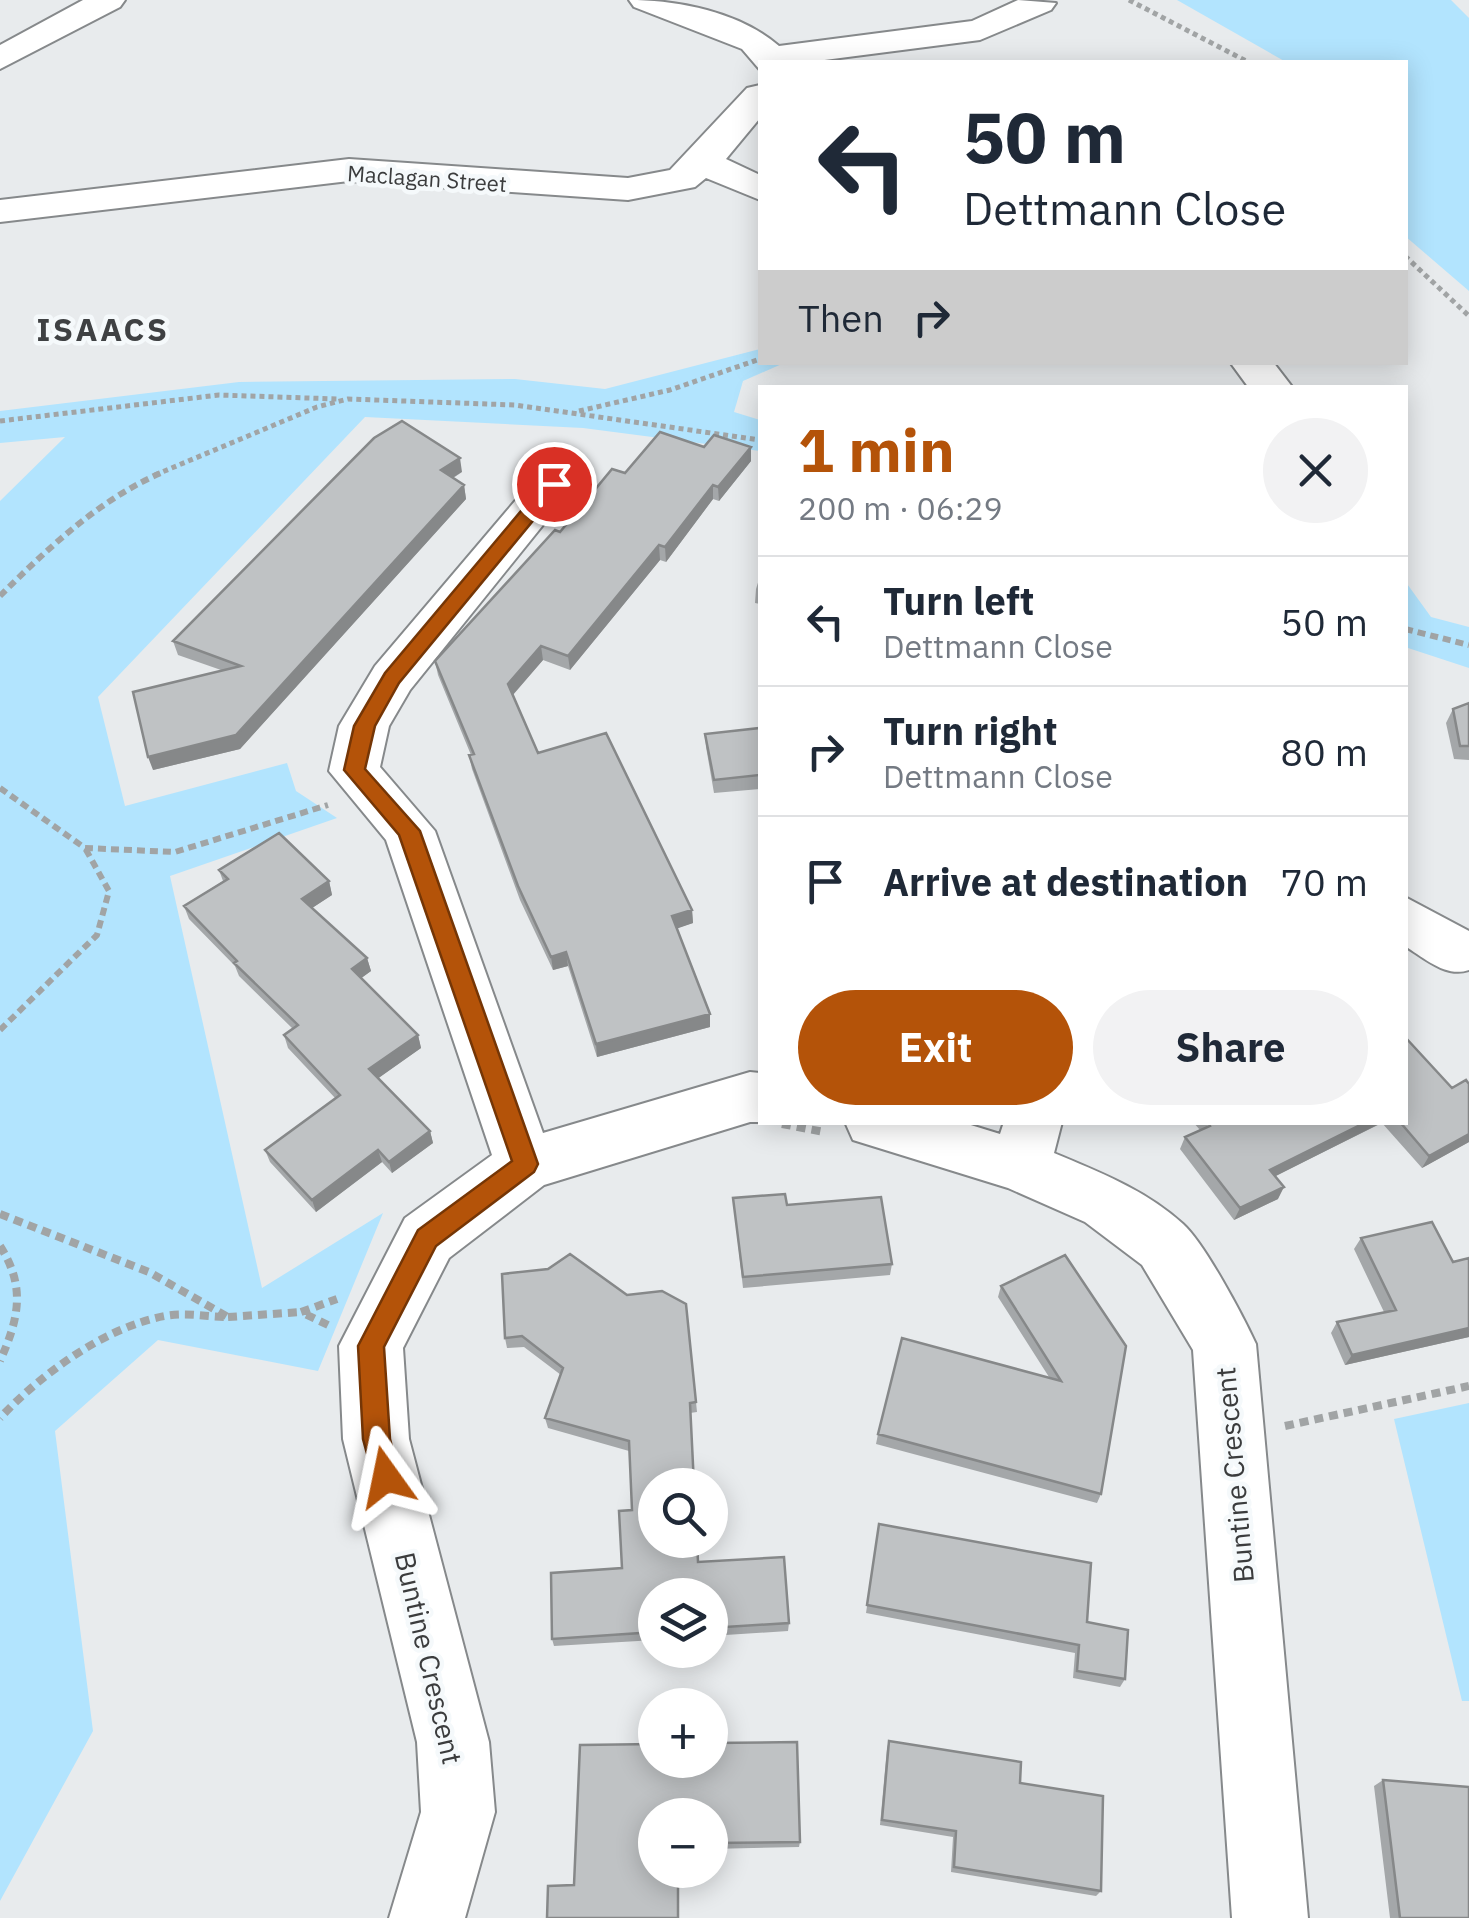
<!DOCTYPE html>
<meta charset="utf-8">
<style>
:root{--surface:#fff;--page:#f2f2f3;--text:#1f2937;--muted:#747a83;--line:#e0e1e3;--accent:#b45309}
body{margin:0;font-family:"IBM Plex Sans",sans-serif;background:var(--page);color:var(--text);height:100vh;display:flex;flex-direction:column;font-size:38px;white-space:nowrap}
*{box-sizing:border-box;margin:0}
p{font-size:32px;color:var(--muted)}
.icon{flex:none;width:55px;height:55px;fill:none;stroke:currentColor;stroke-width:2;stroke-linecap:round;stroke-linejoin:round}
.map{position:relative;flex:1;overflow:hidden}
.panel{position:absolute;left:758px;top:385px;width:650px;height:740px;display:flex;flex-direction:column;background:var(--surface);border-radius:0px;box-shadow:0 5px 25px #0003}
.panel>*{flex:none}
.hud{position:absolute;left:758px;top:60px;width:650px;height:305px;border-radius:0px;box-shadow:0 5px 25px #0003;background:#fff;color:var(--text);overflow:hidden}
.fabs{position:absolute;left:638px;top:1468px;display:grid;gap:20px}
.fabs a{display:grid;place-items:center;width:90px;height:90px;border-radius:50%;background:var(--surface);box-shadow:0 5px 25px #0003;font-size:50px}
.pin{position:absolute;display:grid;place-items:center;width:85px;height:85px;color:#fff;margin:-42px;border:5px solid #fff;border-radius:50%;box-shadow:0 2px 10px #0007}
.me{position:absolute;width:110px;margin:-55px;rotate:348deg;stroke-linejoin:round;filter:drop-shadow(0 0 8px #0008)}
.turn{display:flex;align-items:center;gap:35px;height:210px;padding:0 40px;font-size:45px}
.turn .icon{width:130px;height:130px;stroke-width:2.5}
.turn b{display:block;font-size:70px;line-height:85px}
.then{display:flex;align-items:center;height:95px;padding:0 40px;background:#0003;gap:20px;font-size:38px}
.round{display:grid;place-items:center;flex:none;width:105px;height:105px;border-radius:52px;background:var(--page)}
.head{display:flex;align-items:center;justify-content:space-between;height:170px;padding:0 40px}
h1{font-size:60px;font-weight:700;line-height:75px;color:var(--accent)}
.primary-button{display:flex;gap:20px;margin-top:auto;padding:20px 40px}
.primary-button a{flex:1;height:115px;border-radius:60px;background:var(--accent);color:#fff;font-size:40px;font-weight:700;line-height:115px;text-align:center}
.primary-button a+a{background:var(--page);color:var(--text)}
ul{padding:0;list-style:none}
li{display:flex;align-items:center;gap:30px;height:130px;padding:0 40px;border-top:2px solid var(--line)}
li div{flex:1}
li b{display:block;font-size:38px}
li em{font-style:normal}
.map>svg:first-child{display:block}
.green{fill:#b2e4fe}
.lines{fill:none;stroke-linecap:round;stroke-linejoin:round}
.minor-casing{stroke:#86898b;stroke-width:4}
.path-far2{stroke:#a1a4a5;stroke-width:5;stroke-dasharray:5 4;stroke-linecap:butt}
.path-far1{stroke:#a1a4a5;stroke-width:6;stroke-dasharray:8 5;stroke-linecap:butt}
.path{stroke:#a1a4a5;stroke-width:8;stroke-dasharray:9 6;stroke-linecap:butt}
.minor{fill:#fff;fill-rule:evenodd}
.wall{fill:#a4a7a9}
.shaded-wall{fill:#868889}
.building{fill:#bfc2c4;stroke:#868889;stroke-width:2.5}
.route{fill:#b45309;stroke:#753606;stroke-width:2.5}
.labels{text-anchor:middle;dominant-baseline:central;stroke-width:9;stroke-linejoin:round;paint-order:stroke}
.far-street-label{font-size:22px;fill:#3b3c3d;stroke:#f5f9fb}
.street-label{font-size:28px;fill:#3b3c3d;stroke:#f5f9fb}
.far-district-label{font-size:32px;font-weight:bold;letter-spacing:2.5px;fill:#3f4143;stroke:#f5f9fb}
</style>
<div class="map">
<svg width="1469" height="1918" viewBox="0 0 1469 1918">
<rect width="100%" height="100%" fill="#e8ebed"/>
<path class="green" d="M1177 0H1451L1469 18V291L1405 236V62H1286Z
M760 349V362L784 363 743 381 734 412 760 420V451L583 428 365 417 98 697 125 806 287 763 296 791 337 818 170 876 262 1288 383 1213 318 1371 158 1340 55 1431 93 1731 0 1901V501L65 437 0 443V411L239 382 515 379 605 389Z
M1405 581 1431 617 1469 627V668L1405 647Z
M1469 1403V1701H1462L1394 1419Z"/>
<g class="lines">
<g class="minor-casing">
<path id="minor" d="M83 0H125L120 7 0 69V45Z
M629 0C678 0 740 12 779 46L972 21 1018 0 1056 3 1051 10 980 40 809 62H760V70L742 49 634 7Z
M760 85V118L726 159 760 175V200L706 178 695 187 628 200 349 181 0 222V200L349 159 628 178 670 170 747 88Z
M1230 362H1273L1293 388H1249Z
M554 470 570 474 576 484 410 690 389 726 380 767 435 831 543 1133 750 1072 760 1073 761 1122H750L544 1185 449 1258 403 1348 409 1439 489 1742 495 1812 465 1918H389L421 1812 417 1742 343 1439 339 1346 405 1218 492 1155 386 840 329 771 339 726 375 666 538 474Z
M1405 897 1469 931V970C1446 978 1424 958 1405 946Z
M845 1122H961L1000 1134 1004 1122H1062L1054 1153C1099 1172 1146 1190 1183 1224 1205 1244 1243 1316 1256 1344L1308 1918H1232L1193 1350 1142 1265 1085 1222 1008 1188 853 1140Z"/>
</g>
<path class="path-far2" d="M1129 0 1248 62
M1405 256 1469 316
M579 411 670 390 760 359
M0 421 219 395 337 399
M155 475 317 407 348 399 515 405 760 440"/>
<path class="path-far1" d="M0 596C47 549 100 499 161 473
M1405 629 1469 645
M0 788 85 848 175 852 328 805
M0 1030 97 935 109 891 85 848"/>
<path class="path" d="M782 1124 824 1132
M0 1214 149 1272 228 1317C207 1317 186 1312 165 1316 105 1327 41 1374 0 1418
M0 1246C26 1287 19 1318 0 1361
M228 1317 301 1312
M328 1325 301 1312 337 1299
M1285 1426 1469 1386"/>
<use href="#minor" class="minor"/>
</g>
<path class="wall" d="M704 447H751V461L719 501 713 499 666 562 660 560 570 670 543 660 513 695 538 753 692 910 693 923 677 928 710 1027 597 1057 568 966 553 970 520 900 472 769 469 755H471L438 675 435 661 560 532 625 473Z
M462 472 453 478 464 485 466 499 240 749 153 770 221 670 178 655 173 641Z
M760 576V604L755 603 756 589Z
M1469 703V760L1454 759 1446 723 1453 709Z
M760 728V789L714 793 706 747 705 734Z
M219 870 329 881 332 895 312 908 367 958 371 971 361 978 418 1035 421 1048 378 1078 430 1131 433 1143 392 1173 382 1162 316 1212 270 1162 265 1150 336 1099 288 1048 284 1035 293 1029 239 976 235 966 189 919 184 906 223 881Z
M1469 1084V1142L1422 1168 1382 1123 1275 1176 1278 1199 1234 1220 1180 1149 1185 1137 1200 1130 1193 1122H1405L1452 1088Z
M733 1198 787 1205 892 1264 890 1275 743 1288Z
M1361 1238 1453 1262 1469 1258V1337L1345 1365 1331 1333 1337 1322 1384 1312 1354 1249Z
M1065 1255 1101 1494 1097 1503 876 1444 878 1434 1049 1377 998 1297 1001 1286Z
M502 1274 696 1402 697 1412 690 1413 698 1562 789 1623 788 1631 710 1636V1595H655V1640L554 1646 552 1639 622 1568 632 1510 629 1451 548 1428 545 1418 561 1375 524 1347 507 1348 505 1338Z
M879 1524 1087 1622 1125 1679 1120 1687 1073 1678 1075 1653 866 1613Z
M889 1741 1020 1783 1101 1891 1096 1896 951 1872 953 1837 880 1825 887 1748Z
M580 1745 800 1842 799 1847 710 1849V1815H655V1870H678L679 1918 574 1885Z
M1383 1780 1469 1918H1390L1374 1786Z"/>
<path class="shaded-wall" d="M751 447V461L719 501 718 487Z
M460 458 462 472 443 484 441 470Z
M464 485 466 499 240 749 153 770 148 757Z
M713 485V499L666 562 665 547Z
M659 545 660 560 570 670 568 656Z
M541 646 543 660 510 698 508 684Z
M329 881 332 895 306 912 302 899Z
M692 910 693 923 673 930 672 916Z
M566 952 568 966 553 970 551 957Z
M367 958 371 971 356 982 352 969Z
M710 1014V1027L597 1057 596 1044Z
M418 1035 421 1048 373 1082 369 1069Z
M1366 1122H1383L1264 1182 1270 1170Z
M430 1131 433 1143 392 1173 389 1162Z
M1469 1134V1142L1422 1168 1429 1156Z
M378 1150 382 1162 316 1212 312 1200Z
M1284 1187 1278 1199 1234 1220 1240 1208Z
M1469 1328V1337L1345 1365 1352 1355Z"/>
<path class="building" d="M402 421 460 458 441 470 464 485 236 735 148 757 133 692 241 666 173 641 374 438Z
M660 432 704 447 714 435 751 447 718 487 713 485 665 547 659 545 568 656 541 646 508 684 538 753 606 733 692 910 672 916 710 1014 596 1044 566 952 551 957 518 886 469 755 474 754 435 661 555 530 560 532 612 469 625 473Z
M1469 703V746H1460L1453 709Z
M760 728V775L714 780 705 734Z
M279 833 329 881 302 899 367 958 352 969 418 1035 369 1069 430 1131 389 1162 378 1150 312 1200 265 1150 340 1095 284 1035 298 1025 234 963 237 961 184 906 228 879 219 870Z
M1405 1037 1452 1088 1466 1080 1469 1084V1134L1429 1156 1400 1122H1405Z
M1208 1122H1366L1270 1170 1284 1187 1240 1208 1185 1137 1210 1126Z
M785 1194 787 1205 881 1197 892 1264 743 1277 733 1198Z
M1432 1222 1453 1262 1469 1258V1328L1352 1355 1337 1322 1396 1310 1361 1238Z
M570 1254 627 1295 662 1291 686 1304 696 1402 690 1403 694 1485H655V1540H697L698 1562 784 1557 789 1623 710 1628V1595H655V1632L552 1639 551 1573 622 1568 619 1511 632 1510 629 1441 545 1418 563 1368 522 1336 505 1338 502 1274 548 1269Z
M1065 1255 1126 1346 1101 1494 878 1434 902 1338 1061 1381 1001 1286Z
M879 1524 1091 1563 1087 1622 1128 1630 1125 1679 1077 1671 1079 1645 867 1605Z
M889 1741 1021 1762 1020 1783 1103 1796 1101 1891 954 1867 956 1831 882 1820Z
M797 1742 800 1842 710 1843V1815H655V1870H678V1918H547L548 1886 574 1885 580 1745 655 1744V1760H710V1743Z
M1383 1780 1469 1787V1918H1400Z"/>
<path class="route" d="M554 478 560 480V488L399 683 375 726 365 769 420 831 538 1164 534 1172 436 1246 384 1347 390 1439 400 1477 396 1487 386 1490 376 1487 363 1439 358 1346 418 1230 512 1161 399 835 344 770 354 726 385 673 547 480Z"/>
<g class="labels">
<g class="far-street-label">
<text transform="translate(427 178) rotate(4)">Maclagan Street</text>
</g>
<g class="street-label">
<text transform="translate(1234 1475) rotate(-95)">Buntine Crescent</text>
<text transform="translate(429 1658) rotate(77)">Buntine Crescent</text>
</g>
<g class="far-district-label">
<text x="103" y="329">ISAACS</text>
</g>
</g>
</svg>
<div class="fabs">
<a><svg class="icon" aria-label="search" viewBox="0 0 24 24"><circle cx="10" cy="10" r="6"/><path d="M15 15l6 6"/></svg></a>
<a><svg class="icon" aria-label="layers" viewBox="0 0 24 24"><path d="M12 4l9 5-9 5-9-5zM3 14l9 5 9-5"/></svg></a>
<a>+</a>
<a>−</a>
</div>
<div class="pin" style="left:554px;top:484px;background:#d93025"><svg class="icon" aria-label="arrive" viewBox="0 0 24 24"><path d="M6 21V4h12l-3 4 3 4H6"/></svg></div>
<svg class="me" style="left:386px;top:1477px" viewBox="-20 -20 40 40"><path d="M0-17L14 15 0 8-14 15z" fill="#b45309" stroke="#fff" stroke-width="4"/></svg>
<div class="hud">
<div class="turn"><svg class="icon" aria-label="left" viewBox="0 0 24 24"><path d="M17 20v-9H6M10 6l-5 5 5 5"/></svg><div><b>50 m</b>Dettmann Close</div></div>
<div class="then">Then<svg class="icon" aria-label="right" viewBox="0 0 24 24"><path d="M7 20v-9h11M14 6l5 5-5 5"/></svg></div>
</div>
<section class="panel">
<div class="head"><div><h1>1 min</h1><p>200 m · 06:29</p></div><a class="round"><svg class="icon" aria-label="close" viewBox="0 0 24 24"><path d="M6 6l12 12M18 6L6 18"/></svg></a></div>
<ul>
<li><svg class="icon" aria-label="left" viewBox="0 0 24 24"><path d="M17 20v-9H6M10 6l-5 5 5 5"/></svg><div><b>Turn left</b><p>Dettmann Close</p></div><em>50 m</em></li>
<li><svg class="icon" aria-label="right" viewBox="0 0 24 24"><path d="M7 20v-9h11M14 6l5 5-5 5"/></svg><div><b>Turn right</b><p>Dettmann Close</p></div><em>80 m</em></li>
<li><svg class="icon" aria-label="arrive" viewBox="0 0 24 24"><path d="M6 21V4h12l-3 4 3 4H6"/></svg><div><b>Arrive at destination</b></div><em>70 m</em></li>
</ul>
<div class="primary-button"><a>Exit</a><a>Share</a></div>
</section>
</div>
